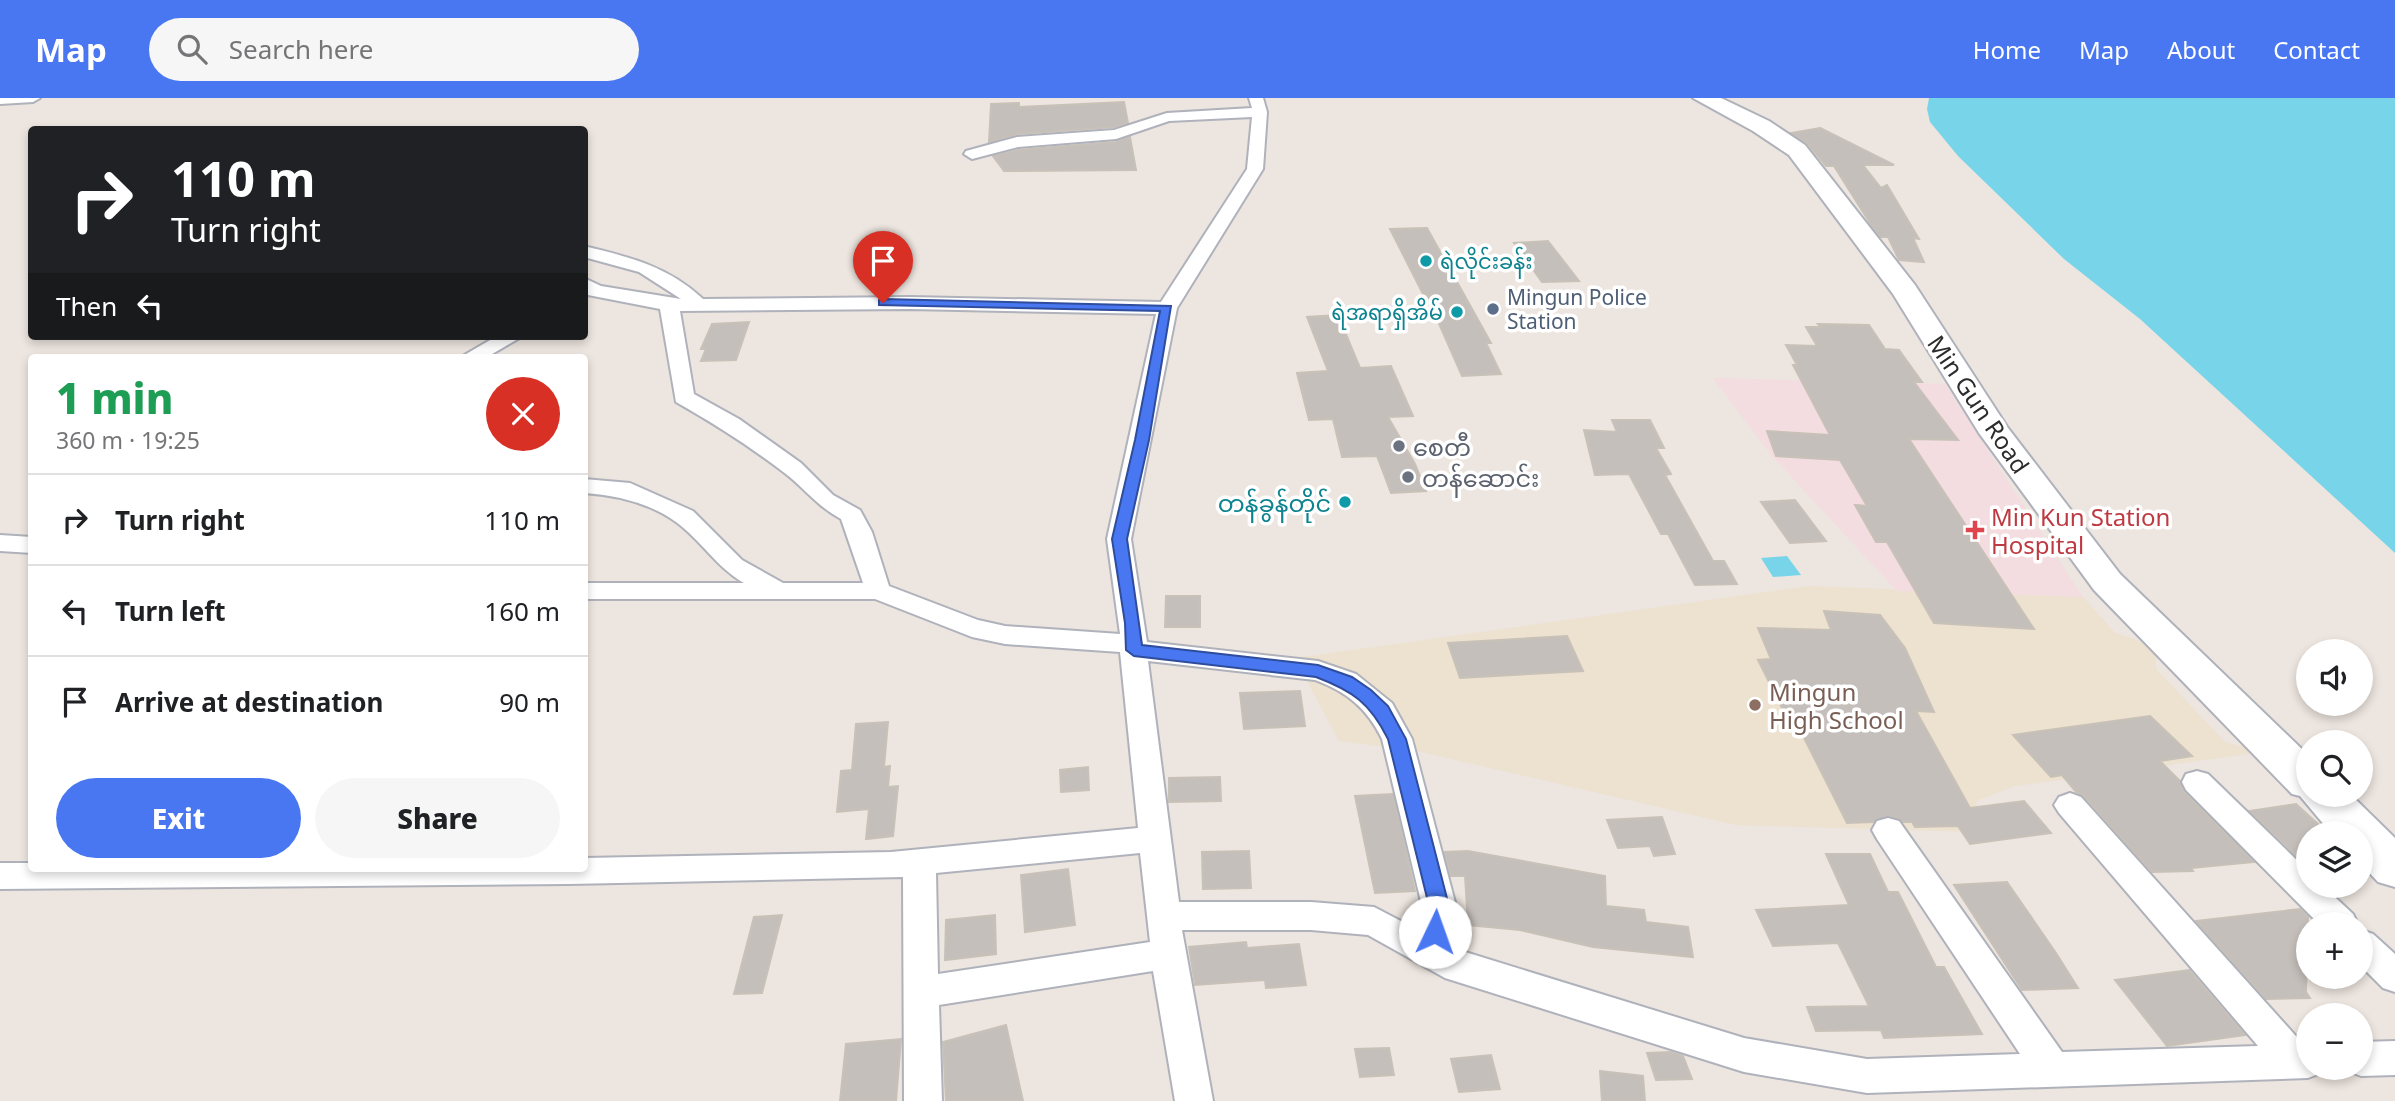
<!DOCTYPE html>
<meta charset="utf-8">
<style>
:root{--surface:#fff;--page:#f6f6f6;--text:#202124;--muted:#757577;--line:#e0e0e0;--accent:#4877f1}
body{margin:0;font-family:"Noto Sans","Noto Sans Myanmar",sans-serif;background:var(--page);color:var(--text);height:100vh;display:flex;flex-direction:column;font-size:26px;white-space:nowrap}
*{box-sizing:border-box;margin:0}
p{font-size:23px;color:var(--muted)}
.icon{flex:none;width:38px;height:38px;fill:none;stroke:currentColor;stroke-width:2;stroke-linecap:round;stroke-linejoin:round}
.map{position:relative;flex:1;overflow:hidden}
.details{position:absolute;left:28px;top:256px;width:560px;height:518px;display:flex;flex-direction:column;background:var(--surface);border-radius:7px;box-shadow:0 4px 10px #0003}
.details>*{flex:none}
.banner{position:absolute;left:28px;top:28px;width:560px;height:214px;border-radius:7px;box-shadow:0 4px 10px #0003;background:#202124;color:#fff;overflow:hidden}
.fabs{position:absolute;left:2296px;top:541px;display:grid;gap:14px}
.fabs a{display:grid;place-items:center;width:77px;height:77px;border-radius:50%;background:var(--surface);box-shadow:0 4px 10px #0003;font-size:35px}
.pin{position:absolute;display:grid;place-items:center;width:60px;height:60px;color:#fff;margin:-72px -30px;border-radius:50% 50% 50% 0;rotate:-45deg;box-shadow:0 0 7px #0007}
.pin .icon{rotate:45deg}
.me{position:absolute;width:77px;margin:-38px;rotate:3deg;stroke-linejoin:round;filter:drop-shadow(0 0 5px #0008)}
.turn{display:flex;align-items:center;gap:24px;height:147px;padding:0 28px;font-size:32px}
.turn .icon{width:91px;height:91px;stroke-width:2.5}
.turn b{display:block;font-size:49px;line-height:60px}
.then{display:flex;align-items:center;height:66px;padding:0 28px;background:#0003;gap:14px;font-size:26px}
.round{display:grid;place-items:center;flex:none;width:74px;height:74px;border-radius:37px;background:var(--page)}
.summary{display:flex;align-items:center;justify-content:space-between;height:119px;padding:0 28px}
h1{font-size:42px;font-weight:800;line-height:52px;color:#1e9e55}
.action{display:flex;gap:14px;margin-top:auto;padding:14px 28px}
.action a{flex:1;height:80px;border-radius:42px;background:var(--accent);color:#fff;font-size:28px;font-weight:800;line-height:80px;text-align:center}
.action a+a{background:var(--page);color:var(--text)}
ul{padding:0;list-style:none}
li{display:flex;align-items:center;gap:21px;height:91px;padding:0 28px;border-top:2px solid var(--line)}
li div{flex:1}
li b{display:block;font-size:26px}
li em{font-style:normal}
header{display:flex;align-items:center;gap:42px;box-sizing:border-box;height:98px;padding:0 35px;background:var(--accent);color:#fff}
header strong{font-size:33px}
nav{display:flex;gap:38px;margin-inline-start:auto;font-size:24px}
.search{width:490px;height:63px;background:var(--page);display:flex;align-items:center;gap:18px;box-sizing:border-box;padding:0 24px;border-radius:38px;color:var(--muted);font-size:26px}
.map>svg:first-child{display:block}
.education{fill:#ede1cf}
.medical{fill:#f3dde0}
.water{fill:#78d5e9}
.building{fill:#c5bfbb;stroke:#c8c1b8;stroke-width:2}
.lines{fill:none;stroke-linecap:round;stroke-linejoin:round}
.street-casing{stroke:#afb2bb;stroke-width:4}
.secondary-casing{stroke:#afb2bb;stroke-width:4}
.street{fill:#fff;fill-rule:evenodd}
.secondary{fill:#fff;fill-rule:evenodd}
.route{fill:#4877f1;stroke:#2f4d9d;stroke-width:2}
.culture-dot{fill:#0f9aa8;stroke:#fff;stroke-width:2.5}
.service-dot{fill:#5c6f8a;stroke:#fff;stroke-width:2.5}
.worship-dot{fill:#6b7280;stroke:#fff;stroke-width:2.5}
.health-dot{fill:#e0444e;stroke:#fff;stroke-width:2.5}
.education-dot{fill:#8d6e63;stroke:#fff;stroke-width:2.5}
.labels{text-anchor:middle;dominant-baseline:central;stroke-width:7;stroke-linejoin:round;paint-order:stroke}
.far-culture-label{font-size:21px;fill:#0d838f;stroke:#fff;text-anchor:start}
.far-service-label{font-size:21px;fill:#4e5e75;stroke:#fff;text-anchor:start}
.street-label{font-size:24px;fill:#2c2c2c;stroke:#fff}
.worship-label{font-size:24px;fill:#5b616d;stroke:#fff;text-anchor:start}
.culture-label{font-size:24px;fill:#0d838f;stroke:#fff;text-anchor:end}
.health-label{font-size:24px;fill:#be3a42;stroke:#fff;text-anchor:start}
.education-label{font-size:24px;fill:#785e54;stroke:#fff;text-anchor:start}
</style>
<header>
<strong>Map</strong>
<div class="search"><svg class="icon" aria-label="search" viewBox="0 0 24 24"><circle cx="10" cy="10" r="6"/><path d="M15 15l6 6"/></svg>Search here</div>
<nav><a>Home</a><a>Map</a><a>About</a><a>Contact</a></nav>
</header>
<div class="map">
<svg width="2395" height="1003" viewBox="0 0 2395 1003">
<rect width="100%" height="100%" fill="#ede5df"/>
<path class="education" d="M1809 488 2083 499 2115 535 2156 548V571L2225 644 2263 654 2015 688 1976 703 1978 734 1736 727 1417 653 1339 643 1295 560Z"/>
<path class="medical" d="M1713 280 1945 286 2083 499 1897 493 1771 357Z"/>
<path class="water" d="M1929 0H2395V455L2140 221 2064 161 1958 58 1930 24 1927 11Z
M1787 458 1801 477 1773 479 1761 460Z"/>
<path class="building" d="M1124 4 1128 25 1113 29 1017 36 989 44 991 6 1019 5V9Z
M1820 30 1894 67H1863L1881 90 1887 87 1919 141 1913 140 1924 164 1899 162 1888 139H1880L1873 130 1834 68H1826L1807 45 1791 35Z
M1130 39 1136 72 1004 73 993 58 1018 52 1116 44Z
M1427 130 1491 245H1486L1501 276 1462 278 1426 196H1423L1390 131Z
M1548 143 1579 183 1542 184 1514 145Z
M1338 217 1360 270 1391 268 1413 318 1388 319 1415 366 1426 393 1391 395 1377 358 1342 359 1333 321 1309 322 1297 275 1328 273 1307 219Z
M749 224 736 262 701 263 706 251H701L712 226Z
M1818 226 1869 227 1885 251 1899 252 1922 284H1914L1958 342 1909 341 2034 531 1934 525 1887 444H1876L1855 407 1867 408 1840 362 1776 358 1767 333 1830 337 1793 267H1797L1786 247 1817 248 1806 229H1821Z
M1612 322H1650L1664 350H1656L1671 376 1665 377 1713 463H1724L1737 486 1695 487 1668 436H1661L1629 376 1595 377 1584 332 1617 334Z
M1795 402 1826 443 1790 445 1761 404Z
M1166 498H1200V529H1165Z
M1824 513 1880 517 1905 550 1934 614 1916 613 1970 710 2024 703 2051 735 1970 746 1958 728 1915 729 1912 724H1903L1889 717 1873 724 1847 725 1794 620H1787L1758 562 1771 561 1758 530 1831 532Z
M1567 538 1583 573 1460 580 1448 545Z
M1300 593 1305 628 1244 631 1240 595Z
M2150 618 2192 658 2160 663 2180 683 2184 694 2254 764 2191 770 2193 773 2152 774 2083 697 2076 694 2062 677 2051 679 2013 637Z
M888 624 884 669 890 668 888 689 898 688 893 738 866 741 869 711 837 714 841 673 852 672 856 626Z
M1088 669 1089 692 1061 694 1060 672Z
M1220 679 1221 703 1169 704V680Z
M1393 696 1415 793 1375 795 1355 698Z
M2296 706 2328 735H2308V760H2299L2250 713Z
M1662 719 1675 756 1654 758 1650 748 1618 750 1607 722Z
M1249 753 1251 790 1203 791 1202 754Z
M1468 753 1605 778 1606 808 1644 812 1646 824 1688 829 1693 859 1593 849 1520 832 1468 827 1465 778H1451L1444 754Z
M1826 756H1870L1888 794H1898L1936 869H1944L1982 936 1884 940 1881 932 1816 933 1807 909 1869 908 1838 845 1773 848 1756 812 1849 807Z
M1068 771 1075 827 1025 834 1021 777Z
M2007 784 2056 855 2078 890 2022 892 1954 787Z
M2300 811 2308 819 2306 894 2310 900 2266 901 2196 823Z
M782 817 762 895 734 896 754 819Z
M995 817 996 856 945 862 946 822Z
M1246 844 1247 850 1299 846 1306 887 1266 890 1265 882 1195 887 1189 849Z
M2189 872 2245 937 2167 948 2115 882Z
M1006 927 1023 1003H946L943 944Z
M901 941 896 1003H840L846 946Z
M1389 950 1394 977 1360 979 1355 951Z
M1670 954 1683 958 1692 981 1656 982 1647 955Z
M1491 957 1500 991 1459 994 1451 961Z
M1600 973 1643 978 1645 1003H1602Z"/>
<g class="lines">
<g class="street-casing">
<path id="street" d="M0 0H40L33 4 0 6Z
M1249 0H1263L1267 14 1263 71 1177 210 1131 441 1147 544 1318 563 1356 576 1392 605 1412 641 1457 812 1449 849 1744 940 1867 961 2020 956 1877 741 1872 732 1877 723 1888 720 1899 723 2062 954 2258 948 2059 715 2054 707 2059 699 2070 695 2081 699 2303 946H2308V970H2324L2321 975 2308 980 1867 995 1744 974 1445 880 1368 837 1311 832H1182L1213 1003H1175L1153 873 939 907 942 1003H904L903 779 569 786 0 791V765H32V770H584V760L891 754 1138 730 1120 554 1005 546 972 539 875 501H584V485H744C716 469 701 442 676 424 650 405 615 397 584 395V381L630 385 693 413 742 462 783 485H863L841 421C814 406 805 390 782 373 748 347 713 325 676 304L660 211 588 197 584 195V180L601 188 681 201 639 174 584 159V148C629 159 668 168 703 201L909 199 1161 204 1247 71 1252 19 1169 23 1116 41 1018 49 972 61 964 56 966 53 1017 39 1114 32 1167 15 1252 10ZM909 211 1156 216 1107 441 1120 536 1005 528 978 522 889 488 872 434 860 412 833 397 801 365 739 321 694 296 680 213ZM1148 563 1315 582C1347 594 1367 610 1382 641L1423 812 1418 832 1374 809 1311 804H1179ZM1140 755 1150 844 938 876 936 775Z
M497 238H523L487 259H461Z
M0 437 32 439V455L0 453Z
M2197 673 2208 676 2308 773V788H2323L2353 816 2358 826H2319L2186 692 2182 684 2186 676Z
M2361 832 2373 836 2395 856V894L2383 890 2361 868Z
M2395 943V977L2361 978 2348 973 2346 970H2361V944Z"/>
</g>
<g class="secondary-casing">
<path id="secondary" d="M1693 0H1721L1769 23 1805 47 1915 187 2008 330 2120 476 2308 657V696H2350L2395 740V789L2378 784 2361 766V735H2331L2300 698 2292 696 2094 492 1979 335 1893 196 1789 57 1753 33Z"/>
</g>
<use href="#street" class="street"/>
<use href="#secondary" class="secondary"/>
</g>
<path class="route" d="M883 201 1171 208 1149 342 1127 441 1142 547 1318 567 1352 579 1371 592 1388 608 1406 641 1450 812 1442 840 1435 843 1428 840 1424 834 1430 812 1388 641C1370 605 1353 593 1316 579L1134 558 1126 552 1125 525 1112 441 1135 342 1160 213 879 207V202Z"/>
<g class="culture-dot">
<circle cx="1426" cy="163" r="7"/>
<circle cx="1457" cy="214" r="7"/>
<circle cx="1345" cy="404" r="7"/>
</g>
<circle class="service-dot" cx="1493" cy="211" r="7"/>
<g class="worship-dot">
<circle cx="1399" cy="348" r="7"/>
<circle cx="1408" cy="379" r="7"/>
</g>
<path class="health-dot" d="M1971.5 421.5h7v7h7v7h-7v7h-7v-7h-7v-7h7z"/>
<circle class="education-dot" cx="1755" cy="607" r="7"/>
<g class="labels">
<g class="far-culture-label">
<text x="1440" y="163">ရဲလိုင်းခန်း</text>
<text x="1443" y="214" text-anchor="end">ရဲအရာရှိအိမ်</text>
</g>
<g class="far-service-label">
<text x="1507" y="199">Mingun Police<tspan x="1507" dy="24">Station</tspan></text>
</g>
<g class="street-label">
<text transform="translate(1979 306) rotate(56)">Min Gun Road</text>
</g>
<g class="worship-label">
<text x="1413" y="348">စေတီ</text>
<text x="1422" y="379">တန်ဆောင်း</text>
</g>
<g class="culture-label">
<text x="1331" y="404">တန်ခွန်တိုင်</text>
</g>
<g class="health-label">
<text x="1991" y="418">Min Kun Station<tspan x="1991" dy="28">Hospital</tspan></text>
</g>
<g class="education-label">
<text x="1769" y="593">Mingun<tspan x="1769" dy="28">High School</tspan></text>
</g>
</g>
</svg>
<div class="fabs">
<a><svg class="icon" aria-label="sound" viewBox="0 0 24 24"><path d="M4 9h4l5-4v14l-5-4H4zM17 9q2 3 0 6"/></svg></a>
<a><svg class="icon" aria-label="search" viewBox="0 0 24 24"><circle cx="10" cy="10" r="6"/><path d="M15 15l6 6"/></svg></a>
<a><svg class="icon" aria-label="layers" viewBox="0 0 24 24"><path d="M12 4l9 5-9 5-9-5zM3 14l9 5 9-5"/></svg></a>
<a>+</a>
<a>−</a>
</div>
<div class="pin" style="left:883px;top:205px;background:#d93025"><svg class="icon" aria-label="arrive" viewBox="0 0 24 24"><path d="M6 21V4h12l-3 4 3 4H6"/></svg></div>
<svg class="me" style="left:1435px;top:834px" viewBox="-20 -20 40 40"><circle r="19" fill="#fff"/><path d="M0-13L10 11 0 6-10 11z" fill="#4877f1"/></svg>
<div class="banner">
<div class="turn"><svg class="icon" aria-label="right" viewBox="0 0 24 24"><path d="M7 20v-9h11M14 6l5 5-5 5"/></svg><div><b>110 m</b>Turn right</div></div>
<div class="then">Then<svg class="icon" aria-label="left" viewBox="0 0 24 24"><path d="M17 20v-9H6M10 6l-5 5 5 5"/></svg></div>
</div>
<section class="details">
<div class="summary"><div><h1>1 min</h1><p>360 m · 19:25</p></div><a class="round" style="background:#d93025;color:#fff"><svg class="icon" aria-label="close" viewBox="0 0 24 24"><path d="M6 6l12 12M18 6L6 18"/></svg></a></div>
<ul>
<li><svg class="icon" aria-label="right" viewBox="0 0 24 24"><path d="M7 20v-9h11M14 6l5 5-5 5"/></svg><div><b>Turn right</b></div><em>110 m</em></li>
<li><svg class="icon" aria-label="left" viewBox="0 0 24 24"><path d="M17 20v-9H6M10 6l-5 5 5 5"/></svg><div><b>Turn left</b></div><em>160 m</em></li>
<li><svg class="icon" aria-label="arrive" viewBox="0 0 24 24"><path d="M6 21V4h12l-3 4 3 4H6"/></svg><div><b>Arrive at destination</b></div><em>90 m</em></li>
</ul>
<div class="action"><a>Exit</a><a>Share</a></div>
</section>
</div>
